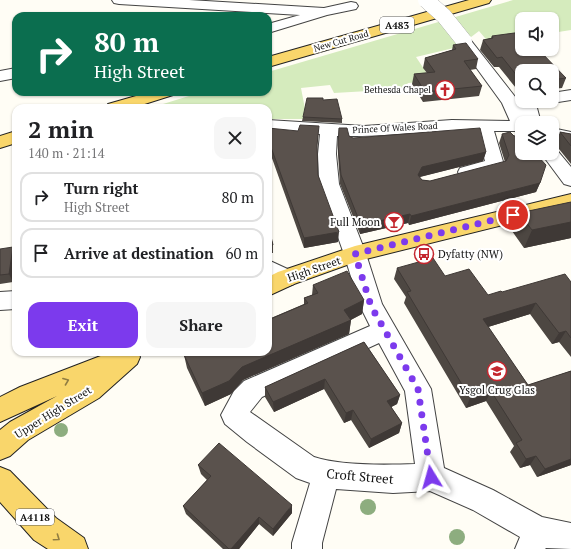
<!DOCTYPE html>
<meta charset="utf-8">
<style>
:root{--surface:#fff;--page:#f6f6f6;--text:#202124;--muted:#757577;--line:#e0e0e0;--accent:#7c3aed}
body{margin:0;font-family:"PT Serif",serif;background:var(--page);color:var(--text);height:100vh;display:flex;flex-direction:column;font-size:15px;white-space:nowrap}
*{box-sizing:border-box;margin:0}
p{font-size:13px;color:var(--muted)}
.icon{flex:none;width:22px;height:22px;fill:none;stroke:currentColor;stroke-width:2;stroke-linecap:round;stroke-linejoin:round}
.map{position:relative;flex:1;overflow:hidden}
.side{position:absolute;left:12px;top:104px;width:260px;height:252px;display:flex;flex-direction:column;background:var(--surface);border-radius:12px;box-shadow:0 1px 3px #0004}
.side>*{flex:none}
.hud{position:absolute;left:12px;top:12px;width:260px;height:84px;border-radius:12px;box-shadow:0 1px 3px #0004;background:#0b6e4f;color:#fff;overflow:hidden}
.tools{position:absolute;left:515px;top:12px;display:grid;gap:8px}
.tools a{display:grid;place-items:center;width:44px;height:44px;border-radius:8px;background:var(--surface);box-shadow:0 1px 3px #0004;font-size:20px}
.pin{position:absolute;display:grid;place-items:center;width:34px;height:34px;color:#fff;margin:-17px;border:2px solid #fff;border-radius:50%;box-shadow:0 1px 4px #0007}
.me{position:absolute;width:44px;margin:-22px;rotate:352deg;stroke-linejoin:round;filter:drop-shadow(0 0 3px #0008)}
.turn{display:flex;align-items:center;gap:14px;height:84px;padding:0 16px;font-size:18px}
.turn .icon{width:52px;height:52px;stroke-width:2.5}
.turn b{display:block;font-size:28px;line-height:34px}
.round{display:grid;place-items:center;flex:none;width:42px;height:42px;border-radius:12px;background:var(--page)}
.headline{display:flex;align-items:center;justify-content:space-between;height:68px;padding:0 16px}
h1{font-size:24px;font-weight:700;line-height:30px}
.cta{display:flex;gap:8px;margin-top:auto;padding:8px 16px}
.cta a{flex:1;height:46px;border-radius:12px;background:var(--accent);color:#fff;font-size:16px;font-weight:700;line-height:46px;text-align:center}
.cta a+a{background:var(--page);color:var(--text)}
ul{padding:0;list-style:none}
li{display:flex;align-items:center;gap:12px;height:50px;margin:0 8px 6px;padding:0 8px;border:2px solid var(--line);border-radius:12px}
li div{flex:1}
li b{display:block;font-size:15px}
li em{font-style:normal}
.map>svg:first-child{display:block}
.green{fill:#d5ebbd}
.lines{fill:none;stroke-linecap:round;stroke-linejoin:round}
.minor-casing{stroke:#444;stroke-width:2}
.major-casing{stroke:#222;stroke-width:2}
.minor{fill:#fff;fill-rule:evenodd}
.major{fill:#f9d66b;fill-rule:evenodd}
.minor-bridge-casing{stroke:#444;stroke-width:16;stroke-linecap:butt}
.minor-bridge{stroke:#fff;stroke-width:16}
.tree{fill:#8dad7f}
.wall{fill:#4d4742}
.shaded-wall{fill:#3f3936}
.building{fill:#5a524d;stroke:#3f3936}
.oneway{stroke:#917d42}
.route{stroke:#7c3aed;stroke-width:7;stroke-dasharray:0 12.6}
.labels{text-anchor:middle;dominant-baseline:central;stroke-width:4;stroke-linejoin:round;paint-order:stroke}
.far-street-label{font-size:9px;fill:#111;stroke:#fff}
.far-poi-label{font-size:9px;fill:#111;stroke:#fff;text-anchor:end}
.shield{fill:#fff;stroke:#585858;stroke-width:1}
.shield-label{font-size:10px;font-weight:bold;fill:#111}
.poi-label{font-size:11px;fill:#111;stroke:#fff;text-anchor:end}
.street-label{font-size:11px;fill:#111;stroke:#fff}
.near-street-label{font-size:13px;fill:#111;stroke:#fff}
</style>
<div class="map">
<svg width="571" height="549" viewBox="0 0 571 549">
<rect width="100%" height="100%" fill="#fffdf5"/>
<path class="green" d="M513 0H571V30L552 33V19H522V37L490 44 479 31 458 47 416 57 432 81 408 83 403 89 334 93 330 85 301 88 305 109 303 119H268V108H150L202 92H268V72Z"/>
<g class="lines">
<g class="minor-casing">
<path id="minor" d="M112 0H189L324 8 351 2 356 3 358 6 356 9 327 15 268 33V24L300 15 119 4 114 3Z
M464 37 469 38 516 98 521 107 523 101H542L537 108 541 123H522V131H494L504 165 502 169 467 178 460 176 458 172 460 168 485 161 477 131C430 130 384 137 337 136L336 154 339 184 366 254 382 304 431 389 444 468 493 490 542 517 571 523V549L546 548 545 549H515L520 537 473 510 430 491 393 493 336 489 322 543V549H292V543L310 483 296 478 247 442 225 424 221 415 234 391 244 381 370 326 360 306 344 254 319 184 318 154 320 134 268 130V120L364 126 452 120 510 121 502 103 457 41 459 38ZM379 343 405 391 415 464C387 465 340 466 314 457L250 412 262 397Z
M16 68V78L0 81V71Z
M571 90V100L552 103 546 101H552V93Z
M552 128 571 132V144L552 139Z
M552 148 556 149 571 167V186L564 184 541 153H552Z
M268 260 294 272 297 278 294 284 286 287 268 278Z
M16 291V309L0 310V292Z"/>
</g>
<g class="major-casing">
<path id="major" d="M469 0H491L489 3 268 67V57Z
M150 92H175L173 95 132 108H106L108 104Z
M16 131V143L0 148V136Z
M571 194V208L358 261 294 284 268 296V277L278 272 355 246Z
M111 352H138L140 357 137 364 99 398 28 440 10 456 0 460V430L10 422 57 396 0 422V397L20 387Z
M0 467 10 471 56 518 84 538 88 549H48L34 540 0 502Z"/>
</g>
<use href="#minor" class="minor"/>
<use href="#major" class="major"/>
<g class="minor-bridge-casing">
<path id="minor-bridge" d="M426 0 444 16 464 41"/>
</g>
<use href="#minor-bridge" class="minor-bridge"/>
</g>
<g class="tree">
<circle cx="61" cy="430" r="7"/>
<circle cx="368" cy="507" r="8"/>
<circle cx="457" cy="537" r="8"/>
</g>
<path class="wall" d="M492 36 566 78 562 88 552 89V71H522V93H520L499 67H494L480 50 483 40 491 38Z
M453 45 478 59 476 69 470 70 482 86 479 96 423 102 412 84 414 74 427 73 423 68 425 58 452 50Z
M323 100 342 119V123L302 121 303 117Z
M268 128 318 135 317 148 318 175 338 242 304 248 268 147Z
M339 128 349 136 353 138 486 152 483 161 419 177 422 180 430 181 505 162 499 143 502 134 540 183 536 192 409 225 408 223 360 234 340 184 338 154Z
M560 132 571 134V164L555 144Z
M571 202V238L524 248 512 231 519 213Z
M268 224 273 245V253H268Z
M0 249 16 253V264L13 282 0 284Z
M397 268 445 276 488 295 571 282V357L559 342 552 344 530 314 488 327 528 385 571 371V465L537 477 530 465 520 468 510 452 514 446 486 401 466 408 404 303 406 297 394 279Z
M313 285 364 300 362 314 351 320 349 334 243 380 231 394 205 406 187 368 184 355 304 304V298L312 295Z
M364 342 400 395 397 404 391 407 402 423 399 433 369 448 351 420 344 423 324 389 274 412 265 397V387Z
M198 465 292 513 273 536 259 524 239 549H223L186 514 183 506 207 480 201 474Z"/>
<path class="shaded-wall" d="M486 152 483 161 420 177 416 184 418 175 422 167Z
M540 183 536 192 409 225 411 216Z
M410 214 408 223 360 234 361 225Z
M571 222V238L524 248 532 230Z
M339 232 338 242 304 248V238Z
M13 247 16 253V264L13 282 9 274Z
M364 300 362 314 346 322 351 320 349 334 243 380 231 394 205 406 202 393 242 367 344 310Z
M536 303 530 314 478 330 483 319Z
M566 331 559 342 552 344 559 333Z
M325 379 324 389 274 412 273 402Z
M491 391 486 401 466 408 470 398Z
M400 395 397 404 384 411 387 401Z
M353 410 351 420 344 423 346 413Z
M402 423 399 433 369 448 371 439Z
M536 456 530 465 520 468 526 459Z
M571 459V465L537 477 545 469Z
M292 505V513L273 536V529Z
M259 517V524L239 549H231Z"/>
<path class="building" d="M522 32V49H538L566 78 552 80V71H522V82L502 57 497 58 483 40 493 38 492 36Z
M466 43 478 59 464 61 482 86 425 92 414 74 435 72 425 58 456 49 453 45Z
M307 98H323V100L337 99 342 119 303 117Z
M300 125 319 126 317 145 318 175 339 232 304 238 268 139V128L298 131Z
M339 128H347L349 136 353 138 480 128 486 152 422 167 418 175 422 180 430 181 506 161 509 155 502 134 510 132 514 136 519 135 522 138V153H535L546 165 540 183 411 216 410 214 361 225 341 175 338 145Z
M560 132 571 134V146Z
M571 202V222L532 230 519 213Z
M268 224 273 245 268 246Z
M13 247 9 274 0 275V249Z
M433 258 445 276 469 269 488 295 501 291 502 292 565 274 571 282V338L566 331 559 333 536 303 483 319 528 385 571 371V459L545 469 536 456 526 459 516 443 522 440 491 391 470 398 407 292 411 291 397 268Z
M347 271 364 300 344 310 351 320 242 367 229 381 202 393 184 355 191 352H268V320L308 303 304 298 318 293 313 285Z
M364 342 400 395 387 401 402 423 371 439 353 410 346 413 325 379 273 402 265 387Z
M219 443 292 505 273 529 259 517 231 549H229L183 506 211 476 198 465Z"/>
<defs><path id="oneway-chevron" d="M-2-3.5L2.5 0L-2 3.5" fill="none" stroke-width="1.6" stroke-linecap="round" stroke-linejoin="round"/></defs>
<g class="oneway">
<use href="#oneway-chevron" transform="translate(66 381) rotate(-21)"/>
<use href="#oneway-chevron" transform="translate(57 538) rotate(35)"/>
</g>
<g class="lines">
<path class="route" d="M431 477 418 389 371 306 355 254 513 215"/>
</g>
<defs>
<g id="church-ring" transform="scale(1)"><circle r="9.5" fill="#fff" stroke="#c4262e" stroke-width="1.5"/><path d="M-1.2-6h2.4v3.5h3.3v2.4h-3.3V6h-2.4V-.1h-3.3v-2.4h3.3Z" fill="#c4262e"/></g>
<g id="bar-ring" transform="scale(1)"><circle r="9.5" fill="#fff" stroke="#c4262e" stroke-width="1.5"/><path d="M-6-5H6L.8 .8V4.5H3.5V6h-7V4.5H-.8V.8Z" fill="#c4262e"/></g>
<g id="bus-ring" transform="scale(1)"><circle r="9.5" fill="#fff" stroke="#c4262e" stroke-width="1.5"/><path d="M-5-6H5V4H4V6H2V4H-2V6H-4V4H-5ZM-3.5-4V0h7V-4ZM-3.5 1.2v1.5H-2V1.2ZM2 1.2v1.5H3.5V1.2Z" fill="#c4262e"/></g>
<g id="school-ring" transform="scale(1)"><circle r="9.5" fill="#fff" stroke="#c4262e" stroke-width="1.5"/><path d="M0-5L7-2L0 1L-7-2ZM-4 1L0 2.5L4 1V4Q0 6-4 4Z" fill="#c4262e"/></g>
</defs>
<g fill-rule="evenodd">
<use href="#church-ring" x="445" y="90"/>
<use href="#bar-ring" x="394" y="222"/>
<use href="#bus-ring" x="424" y="254"/>
<use href="#school-ring" x="497" y="371"/>
</g>
<g class="labels">
<g class="far-street-label">
<text transform="translate(341 41) rotate(-16)">New Cut Road</text>
<text transform="translate(395 128) rotate(-3)">Prince Of Wales Road</text>
</g>
<g class="far-poi-label">
<text x="431" y="90">Bethesda Chapel</text>
</g>
<g class="shield">
<rect x="380" y="17" width="34" height="16" rx="3"/>
<rect x="16" y="509" width="38" height="16" rx="3"/>
</g>
<g class="shield-label">
<text x="397" y="25">A483</text>
<text x="35" y="517">A4118</text>
</g>
<g class="poi-label">
<text x="380" y="222">Full Moon</text>
<text x="438" y="254" text-anchor="start">Dyfatty (NW)</text>
<text x="497" y="390" text-anchor="middle">Ysgol Crug Glas</text>
</g>
<g class="street-label">
<text transform="translate(314 269) rotate(-19)">High Street</text>
<text transform="translate(53 412) rotate(-32)">Upper High Street</text>
</g>
<g class="near-street-label">
<text transform="translate(360 476) rotate(5)">Croft Street</text>
</g>
</g>
</svg>
<div class="tools">
<a><svg class="icon" aria-label="sound" viewBox="0 0 24 24"><path d="M4 9h4l5-4v14l-5-4H4zM17 9q2 3 0 6"/></svg></a>
<a><svg class="icon" aria-label="search" viewBox="0 0 24 24"><circle cx="10" cy="10" r="6"/><path d="M15 15l6 6"/></svg></a>
<a><svg class="icon" aria-label="layers" viewBox="0 0 24 24"><path d="M12 4l9 5-9 5-9-5zM3 14l9 5 9-5"/></svg></a>
</div>
<div class="pin" style="left:513px;top:215px;background:#d93025"><svg class="icon" aria-label="arrive" viewBox="0 0 24 24"><path d="M6 21V4h12l-3 4 3 4H6"/></svg></div>
<svg class="me" style="left:431px;top:477px" viewBox="-20 -20 40 40"><path d="M0-17L14 15 0 8-14 15z" fill="#7c3aed" stroke="#fff" stroke-width="4"/></svg>
<div class="hud">
<div class="turn"><svg class="icon" aria-label="right" viewBox="0 0 24 24"><path d="M7 20v-9h11M14 6l5 5-5 5"/></svg><div><b>80 m</b>High Street</div></div>
</div>
<section class="side">
<div class="headline"><div><h1>2 min</h1><p>140 m · 21:14</p></div><a class="round"><svg class="icon" aria-label="close" viewBox="0 0 24 24"><path d="M6 6l12 12M18 6L6 18"/></svg></a></div>
<ul>
<li><svg class="icon" aria-label="right" viewBox="0 0 24 24"><path d="M7 20v-9h11M14 6l5 5-5 5"/></svg><div><b>Turn right</b><p>High Street</p></div><em>80 m</em></li>
<li><svg class="icon" aria-label="arrive" viewBox="0 0 24 24"><path d="M6 21V4h12l-3 4 3 4H6"/></svg><div><b>Arrive at destination</b></div><em>60 m</em></li>
</ul>
<div class="cta"><a>Exit</a><a>Share</a></div>
</section>
</div>
